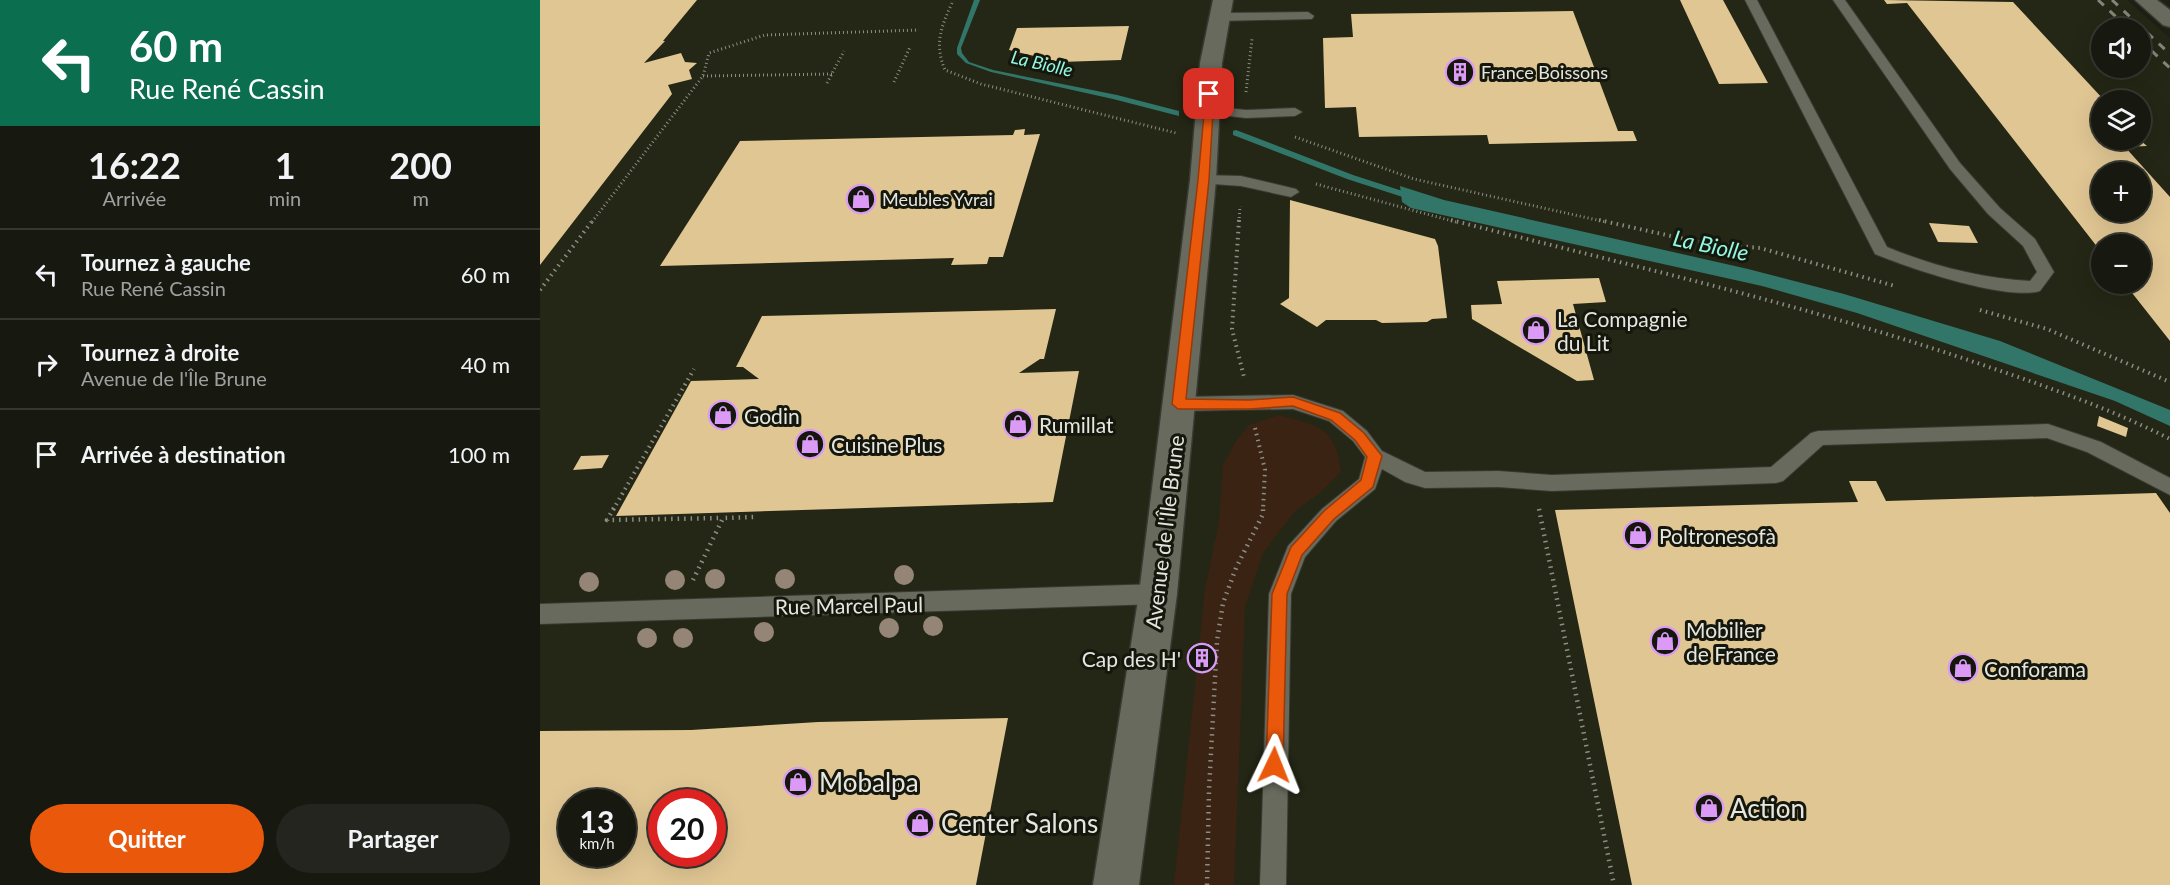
<!DOCTYPE html>
<html lang="fr">
<meta charset="utf-8">
<style>
:root{--surface:#171810;--page:#24251e;--text:#f1f3f6;--muted:#9ea09f;--line:#363730;--accent:#ea580c}
body{margin:0;font-family:Lato,sans-serif;background:var(--page);color:var(--text);height:100vh;display:flex;flex-direction:column;font-size:22px;white-space:nowrap}
*{box-sizing:border-box;margin:0}
p{font-size:20px;color:var(--muted)}
.icon{flex:none;width:33px;height:33px;fill:none;stroke:currentColor;stroke-width:2;stroke-linecap:round;stroke-linejoin:round}
.map{position:relative;flex:1;overflow:hidden}
.sheet{display:flex;flex-direction:column;background:var(--surface);width:540px}
.sheet>*{flex:none}
.guide{background:#0b6e4f;color:#fff;overflow:hidden}
.controls{position:absolute;left:1551px;top:18px;display:grid;gap:12px}
.controls a{display:grid;place-items:center;width:60px;height:60px;border-radius:50%;background:var(--surface);box-shadow:0 6px 24px #0002,0 0 0 2px var(--line);font-size:30px}
.speed{position:absolute;left:18px;top:789px;display:flex;gap:12px;font-size:30px;font-weight:700;text-align:center}
.speed>*{display:grid;place-content:center;width:78px;height:78px;border-radius:50%;background:var(--surface);box-shadow:0 6px 24px #0002,0 0 0 2px var(--line);line-height:1}
.speed small{font-size:15px;font-weight:400}
.speed .limit{border:9px solid #d22;background:#fff;color:#111}
.pin{position:absolute;display:grid;place-items:center;width:51px;height:51px;color:#fff;margin:-26px;border-radius:12px;box-shadow:0 3px 9px #0006}
.me{position:absolute;width:66px;margin:-33px;rotate:2deg;stroke-linejoin:round;filter:drop-shadow(0 0 4px #0008)}
.turn{display:flex;align-items:center;gap:21px;height:126px;padding:0 30px;font-size:27px}
.turn .icon{width:78px;height:78px;stroke-width:2.5}
.turn b{display:block;font-size:42px;line-height:51px}
.eta{display:flex;justify-content:space-evenly;align-items:center;height:102px;text-align:center}
.eta b{font-size:36px;font-weight:700;line-height:42px}
.cta{display:flex;gap:12px;margin-top:auto;padding:12px 30px}
.cta a{flex:1;height:69px;border-radius:36px;background:var(--accent);color:#fff;font-size:24px;font-weight:700;line-height:69px;text-align:center}
.cta a+a{background:var(--page);color:var(--text)}
ul{padding:0;list-style:none}
li{display:flex;align-items:center;gap:18px;height:90px;padding:0 30px;border-top:2px solid var(--line)}
li div{flex:1}
li b{display:block;font-size:22px}
li em{font-style:normal}
main{display:flex;flex:1;min-height:0}
.map>svg:first-child{display:block}
.built{fill:#242715;fill-rule:evenodd}
.green{fill:#3b2314}
.water{fill:#317669}
.lines{fill:none;stroke-linecap:round;stroke-linejoin:round}
.stream{fill:#317669;fill-rule:evenodd}
.building{fill:#e0c693;fill-rule:evenodd}
.service-casing{stroke:#393a33;stroke-width:2}
.minor-casing{stroke:#393a33;stroke-width:3}
.tertiary-casing{stroke:#393a33;stroke-width:3}
.path-far2{stroke:#8c8d84;stroke-width:3;stroke-dasharray:1 3;stroke-linecap:butt}
.path-far1{stroke:#8c8d84;stroke-width:4;stroke-dasharray:1.5 4.5;stroke-linecap:butt}
.path{stroke:#8c8d84;stroke-width:4.5;stroke-dasharray:1.5 5;stroke-linecap:butt}
.service{fill:#686a5d;fill-rule:evenodd}
.minor{fill:#686a5d;fill-rule:evenodd}
.tertiary{fill:#686a5d;fill-rule:evenodd}
.rail{stroke:#84857c;stroke-width:3;stroke-dasharray:8 8;stroke-linecap:butt}
.tree{fill:#958577}
.route{fill:#ea580c;stroke:#983908;stroke-width:1.5}
.labels{text-anchor:middle;dominant-baseline:central;stroke-width:6;stroke-linejoin:round;paint-order:stroke}
.far-water-label{font-size:18px;font-style:italic;fill:#91f9e3;stroke:#15170c}
.far-poi-label{font-size:18px;fill:#e5e6df;stroke:#15170c;text-anchor:start}
.poi-label{font-size:21px;fill:#e5e6df;stroke:#15170c;text-anchor:start}
.street-label{font-size:21px;fill:#e5e6df;stroke:#15170c}
.water-label{font-size:22px;font-style:italic;fill:#91f9e3;stroke:#15170c}
.near-poi-label{font-size:26px;fill:#e5e6df;stroke:#15170c;text-anchor:start}
</style>
<main>
<section class="sheet">
<div class="guide">
<div class="turn"><svg class="icon" aria-label="left" viewBox="0 0 24 24"><path d="M17 20v-9H6M10 6l-5 5 5 5"/></svg><div><b>60 m</b>Rue René Cassin</div></div>
</div>
<div class="eta">
<div><b>16:22</b><p>Arrivée</p></div>
<div><b>1</b><p>min</p></div>
<div><b>200</b><p>m</p></div>
</div>
<ul>
<li><svg class="icon" aria-label="left" viewBox="0 0 24 24"><path d="M17 20v-9H6M10 6l-5 5 5 5"/></svg><div><b>Tournez à gauche</b><p>Rue René Cassin</p></div><em>60 m</em></li>
<li><svg class="icon" aria-label="right" viewBox="0 0 24 24"><path d="M7 20v-9h11M14 6l5 5-5 5"/></svg><div><b>Tournez à droite</b><p>Avenue de l'Île Brune</p></div><em>40 m</em></li>
<li><svg class="icon" aria-label="arrive" viewBox="0 0 24 24"><path d="M6 21V4h12l-3 4 3 4H6"/></svg><div><b>Arrivée à destination</b></div><em>100 m</em></li>
</ul>
<div class="cta"><a>Quitter</a><a>Partager</a></div>
</section>
<div class="map">
<svg width="1630" height="885" viewBox="0 0 1630 885">
<rect width="100%" height="100%" fill="#1f2015"/>
<path class="built" d="M0 0H1587L1630 38V885H0ZM1562 28H1600V68H1562ZM1562 100H1600V140H1562ZM1562 172H1600V212H1562ZM1562 244H1600V284H1562ZM32 802H82V854H32ZM122 802H172V854H122Z"/>
<path class="green" d="M739 415C779 426 796 427 801 472L782 491 755 511 723 553 705 607 694 885H634L665 590 679 522 683 465 695 443 709 425Z"/>
<path class="water" d="M434 0H440L421 48 422 53 429 62 453 70 577 95 639 111V116L573 99 451 72 426 63 417 54V48Z
M860 186 904 200 1208 269 1304 294 1460 341 1630 410V426L1575 401 1317 313 1222 286 871 208 862 202Z"/>
<g class="lines">
<path class="stream" d="M696 130 813 175 878 196 880 198 875 201 872 200 807 179 693 135V131Z"/>
</g>
<path class="building" d="M0 0H157L123 41H125L104 63 141 53 145 62 157 63 149 70 152 79 128 85 132 94 0 265Z
M1140 0H1183L1228 83 1179 84Z
M1344 0 1473 2 1564 100H1562V140H1600L1607 146 1585 147 1630 197V341L1585 284H1600V244H1562V253L1367 3 1347 4ZM1562 172H1600V212H1562Z
M1033 11 1078 131H1093L1097 141 949 144 947 135 819 137 816 107 785 108 783 38 813 37 811 14Z
M589 26 581 60 520 62 469 50 477 28Z
M485 129 484 135 500 134 463 257H449L447 264 411 265 414 258 120 266 200 141 473 135 475 130Z
M750 200 895 239 898 246 907 318 892 319 887 322 842 323 836 320H786L777 327 740 304 749 298Z
M1389 223 1429 226 1438 243 1398 242Z
M1059 278 1066 302 1033 304 1054 380 1037 381 932 319 931 305 962 304 957 281Z
M516 309 504 359H500L479 373 539 371 513 502 76 516 151 381 219 379 203 367H196L222 316Z
M1559 416 1588 428 1586 437 1557 426Z
M69 455 62 468 33 470 41 456Z
M1309 481H1336L1346 501 1616 493 1630 513V885H1092L1015 510 1318 502Z
M669 644 667 670 655 671 657 645Z
M468 718 436 885H0V731L151 730 278 722ZM32 802H82V854H32ZM122 802H172V854H122Z"/>
<g class="lines">
<g class="service-casing">
<path id="service" d="M1205 0H1217L1347 247C1393 266 1440 278 1490 281L1497 272 1483 246 1448 214 1410 169 1293 0H1305L1420 163 1460 208 1495 239 1514 272 1500 291C1465 301 1369 268 1335 254Z
M768 12 774 16 772 19 680 21 674 17 680 13Z
M668 106 706 110 755 108 762 112 755 116 706 118 663 113 661 110Z
M663 175 701 176 756 189 759 192 751 197 701 186 658 183 655 180 658 177Z
M753 395 803 411 827 431 842 451 885 472 958 471 1012 475 1231 467 1271 433 1278 431 1508 424 1561 442 1630 478V495L1547 452 1507 438 1283 445 1243 481 1236 483 1012 491 958 487 885 488 865 482 842 469 835 489 796 521 765 557 751 594 746 885H720L729 594 748 546 782 509 819 479 825 457 813 441 789 421 753 409 638 411 631 409 629 404 631 399 638 397Z
M618 584 626 587 629 594 626 601 618 604 0 624V604Z"/>
</g>
<g class="minor-casing">
<path id="minor" d="M1595 0H1617L1630 10V27L1623 25Z"/>
</g>
<g class="tertiary-casing">
<path id="tertiary" d="M673 0H693L682 63 676 180 637 594 599 885H553L599 594 650 180 660 63Z"/>
</g>
<path class="path-far2" d="M412 3C401 27 394 44 405 70L441 84 636 133
M163 76 292 74
M354 82 370 47
M287 83 304 51
M706 92 712 39
M755 137 874 179 1066 222
M776 184 916 222
M52 222 163 76 169 53 225 35 379 30
M699 222 700 206"/>
<path class="path-far1" d="M699 220 692 329 704 377
M911 220C1088 265 1267 305 1440 364 1505 386 1569 408 1630 439
M1059 220 1158 242 1220 248 1355 286
M0 290 53 220
M1440 310 1507 329 1630 382
M715 428 725 470 723 510
M73 510 154 369"/>
<path class="path" d="M74 508 67 520 183 518
M999 509 1074 885
M153 580 183 518 214 517
M667 885 669 790 677 641 683 603 696 568 723 514V508"/>
<use href="#service" class="service"/>
<use href="#minor" class="minor"/>
<use href="#tertiary" class="tertiary"/>
<path class="rail" d="M1558 0 1588 28
M1572 0 1630 54
M1600 40 1630 68"/>
</g>
<g class="tree">
<circle cx="364" cy="575" r="10"/>
<circle cx="175" cy="579" r="10"/>
<circle cx="245" cy="579" r="10"/>
<circle cx="135" cy="580" r="10"/>
<circle cx="49" cy="582" r="10"/>
<circle cx="393" cy="626" r="10"/>
<circle cx="349" cy="628" r="10"/>
<circle cx="224" cy="632" r="10"/>
<circle cx="107" cy="638" r="10"/>
<circle cx="143" cy="638" r="10"/>
</g>
<path class="route" d="M666 92 674 94 669 180 646 399 709 400 753 397 800 413 824 433 842 456 833 487 794 519 762 555 747 594 743 765 741 771 734 774 728 771 726 765 732 594 751 547 784 511 821 480 827 457 815 440 791 420 753 406 709 409H638L632 404 658 180Z"/>
<defs>
<g id="building-ring" transform="scale(1.5)"><circle r="9.5" fill="#15170c" stroke="#da9af6" stroke-width="1.5"/><path d="M-4-6H4V6H1V3H-1V6H-4ZM-2.5-4.3h1.7v1.8h-1.7ZM.8-4.3h1.7v1.8H.8ZM-2.5-1h1.7V.8h-1.7ZM.8-1h1.7V.8H.8Z" fill="#da9af6"/></g>
<g id="shop-ring" transform="scale(1.5)"><circle r="9.5" fill="#15170c" stroke="#da9af6" stroke-width="1.5"/><path d="M-5-2.5h2.3a2.7 3.5 0 0 1 5.4 0H5L5.5 6h-11ZM-1.5-2.5h3a1.5 2.3 0 0 0-3 0Z" fill="#da9af6"/></g>
</defs>
<g fill-rule="evenodd">
<use href="#building-ring" x="920" y="72"/>
<use href="#shop-ring" x="321" y="199"/>
<use href="#shop-ring" x="996" y="330"/>
<use href="#shop-ring" x="183" y="415"/>
<use href="#shop-ring" x="478" y="424"/>
<use href="#shop-ring" x="270" y="444"/>
<use href="#shop-ring" x="1098" y="535"/>
<use href="#shop-ring" x="1125" y="641"/>
<use href="#building-ring" x="662" y="658"/>
<use href="#shop-ring" x="1423" y="668"/>
<use href="#shop-ring" x="258" y="782"/>
<use href="#shop-ring" x="1169" y="808"/>
<use href="#shop-ring" x="380" y="823"/>
</g>
<g class="labels">
<g class="far-water-label">
<text transform="translate(502 63) rotate(13)">La Biolle</text>
</g>
<g class="far-poi-label">
<text x="941" y="72">France Boissons</text>
<text x="342" y="199">Meubles Yvrai</text>
</g>
<g class="poi-label">
<text x="1017" y="318">La Compagnie<tspan x="1017" dy="24">du Lit</tspan></text>
<text x="204" y="415">Godin</text>
<text x="499" y="424">Rumillat</text>
<text x="291" y="444">Cuisine Plus</text>
<text x="1119" y="535">Poltronesofà</text>
<text x="1146" y="629">Mobilier<tspan x="1146" dy="24">de France</tspan></text>
<text x="641" y="658" text-anchor="end">Cap des H'</text>
<text x="1444" y="668">Conforama</text>
</g>
<g class="street-label">
<text transform="translate(624 532) rotate(-83)">Avenue de l'Île Brune</text>
<text transform="translate(309 605) rotate(-1)">Rue Marcel Paul</text>
</g>
<g class="water-label">
<text transform="translate(1171 245) rotate(12)">La Biolle</text>
</g>
<g class="near-poi-label">
<text x="279" y="782">Mobalpa</text>
<text x="1190" y="808">Action</text>
<text x="401" y="823">Center Salons</text>
</g>
</g>
</svg>
<div class="controls">
<a><svg class="icon" aria-label="sound" viewBox="0 0 24 24"><path d="M4 9h4l5-4v14l-5-4H4zM17 9q2 3 0 6"/></svg></a>
<a><svg class="icon" aria-label="layers" viewBox="0 0 24 24"><path d="M12 4l9 5-9 5-9-5zM3 14l9 5 9-5"/></svg></a>
<a>+</a>
<a>−</a>
</div>
<div class="speed"><div>13<small>km/h</small></div><div class="limit">20</div></div>
<div class="pin" style="left:669px;top:94px;background:#d93025"><svg class="icon" aria-label="arrive" viewBox="0 0 24 24"><path d="M6 21V4h12l-3 4 3 4H6"/></svg></div>
<svg class="me" style="left:734px;top:765px" viewBox="-20 -20 40 40"><path d="M0-17L14 15 0 8-14 15z" fill="#ea580c" stroke="#fff" stroke-width="4"/></svg>
</div>
</main>
